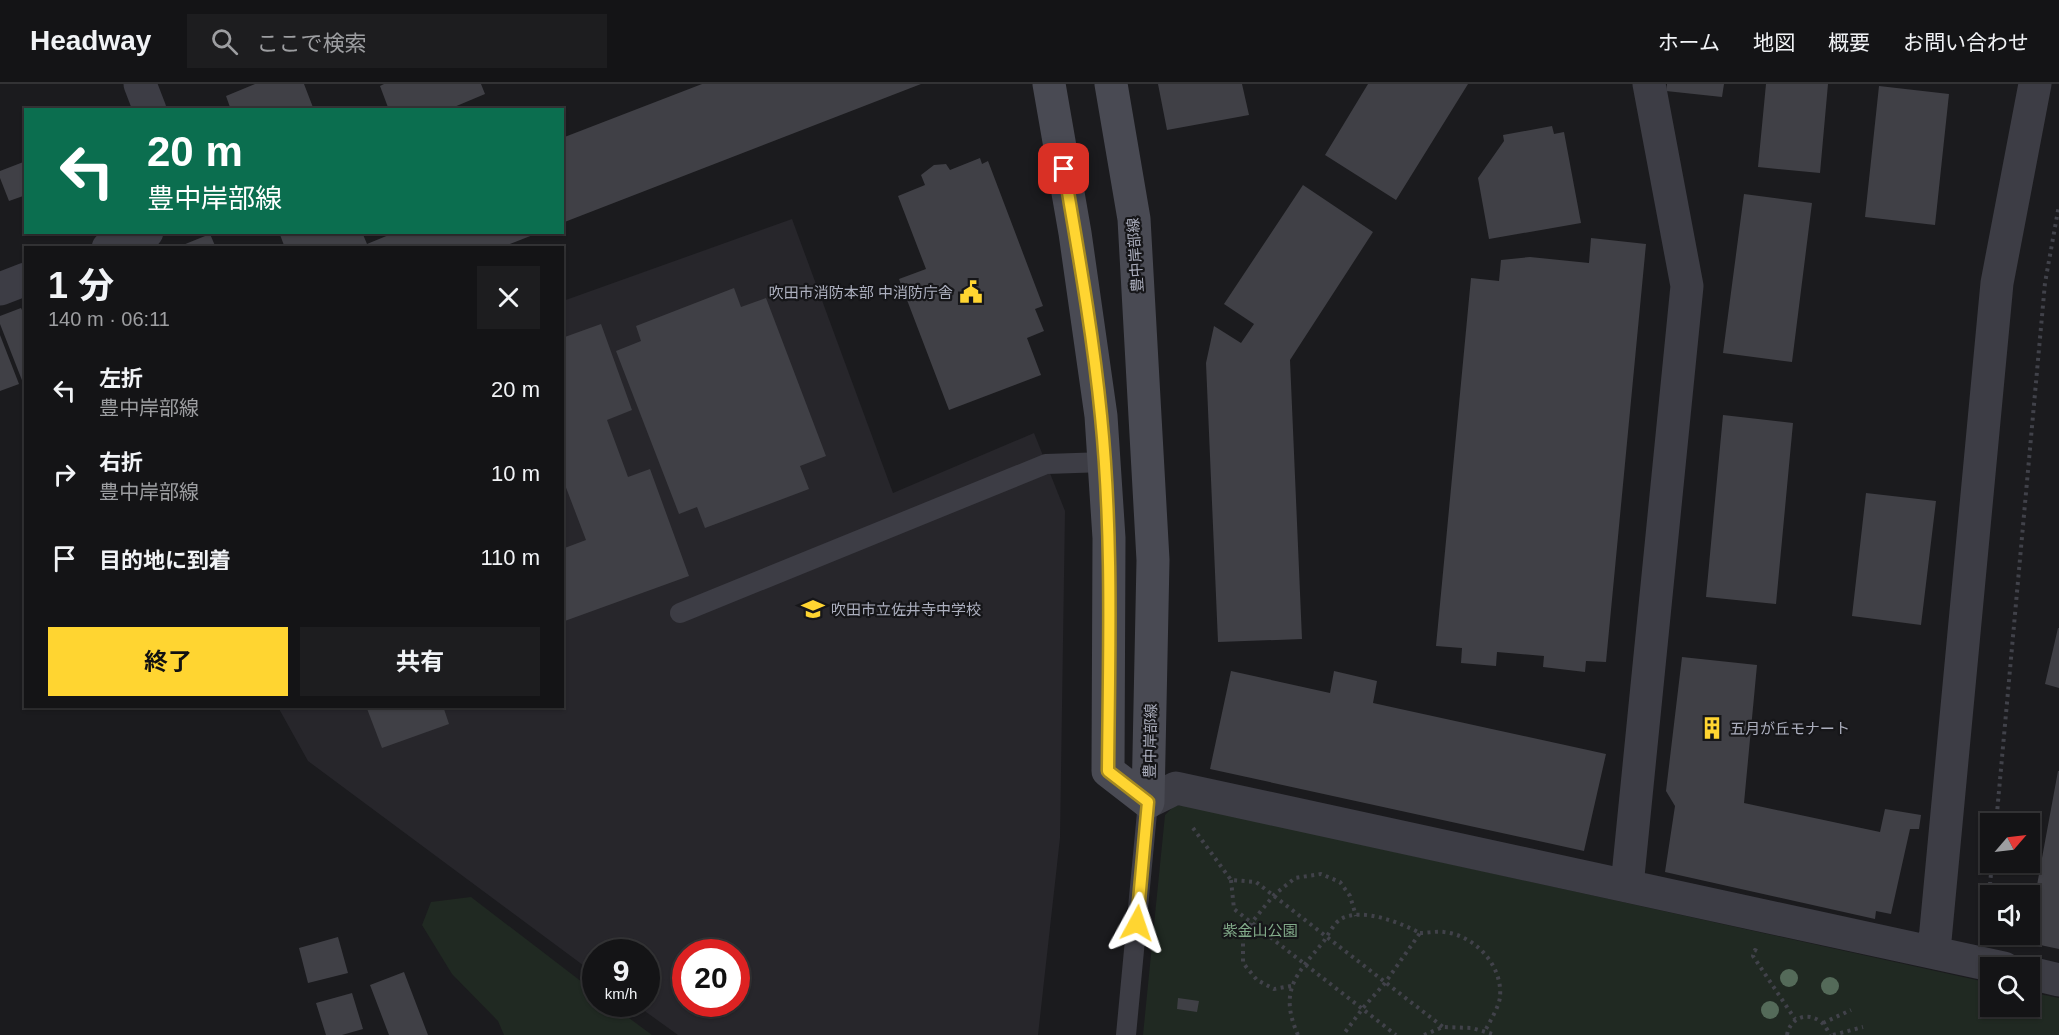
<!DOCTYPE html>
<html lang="ja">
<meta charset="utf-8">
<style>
:root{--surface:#141416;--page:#1d1d1f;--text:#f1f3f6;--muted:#9d9ea1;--line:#333335;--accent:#ffd531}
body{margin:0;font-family:Helvetica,"Noto Sans JP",sans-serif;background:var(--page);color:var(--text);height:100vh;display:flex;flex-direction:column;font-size:22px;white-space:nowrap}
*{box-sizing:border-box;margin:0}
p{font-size:20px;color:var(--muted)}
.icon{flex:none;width:33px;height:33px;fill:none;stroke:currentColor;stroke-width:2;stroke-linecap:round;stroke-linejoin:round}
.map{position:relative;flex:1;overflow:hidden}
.details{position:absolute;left:24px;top:162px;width:540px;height:462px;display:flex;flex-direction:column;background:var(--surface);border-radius:0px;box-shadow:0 2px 4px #0004,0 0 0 2px var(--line)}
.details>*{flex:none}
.guide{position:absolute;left:24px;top:24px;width:540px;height:126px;border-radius:0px;box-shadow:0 2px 4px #0004,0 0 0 2px var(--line);background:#0b6e4f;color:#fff;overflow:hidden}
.needle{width:39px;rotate:62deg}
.controls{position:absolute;left:1980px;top:729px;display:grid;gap:12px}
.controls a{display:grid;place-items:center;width:60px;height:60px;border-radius:0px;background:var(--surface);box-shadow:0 2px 4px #0004,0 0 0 2px var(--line);font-size:30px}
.speed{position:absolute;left:582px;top:855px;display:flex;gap:12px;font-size:30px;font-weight:700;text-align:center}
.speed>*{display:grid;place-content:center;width:78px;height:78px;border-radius:50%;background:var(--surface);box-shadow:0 2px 4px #0004,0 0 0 2px var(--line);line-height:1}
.speed small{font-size:15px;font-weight:400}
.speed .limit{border:9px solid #d22;background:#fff;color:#111}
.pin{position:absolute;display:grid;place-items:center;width:51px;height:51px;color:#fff;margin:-26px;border-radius:12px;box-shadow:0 3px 9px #0006}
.me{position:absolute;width:66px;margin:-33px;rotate:5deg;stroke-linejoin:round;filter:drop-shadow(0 0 4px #0008)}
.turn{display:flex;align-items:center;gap:21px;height:126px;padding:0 24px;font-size:27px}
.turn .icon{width:78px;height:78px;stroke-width:2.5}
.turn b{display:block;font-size:42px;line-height:51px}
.round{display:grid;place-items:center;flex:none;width:63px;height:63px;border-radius:0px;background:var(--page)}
.head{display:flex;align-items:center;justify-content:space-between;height:102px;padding:0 24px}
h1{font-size:36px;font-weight:700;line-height:45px}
.cta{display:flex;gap:12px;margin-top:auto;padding:12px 24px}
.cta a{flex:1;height:69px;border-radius:0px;background:var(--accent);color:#111;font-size:24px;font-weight:700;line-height:69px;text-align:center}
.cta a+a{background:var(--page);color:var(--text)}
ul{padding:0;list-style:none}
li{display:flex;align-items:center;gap:18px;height:84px;padding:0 24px}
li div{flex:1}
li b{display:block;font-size:22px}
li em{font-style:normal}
header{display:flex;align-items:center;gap:36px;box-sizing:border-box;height:84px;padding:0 30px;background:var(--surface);border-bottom:2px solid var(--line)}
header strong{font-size:28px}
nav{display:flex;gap:33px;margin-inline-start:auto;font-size:21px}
.search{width:420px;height:54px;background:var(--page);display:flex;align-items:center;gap:15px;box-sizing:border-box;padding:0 21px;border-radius:0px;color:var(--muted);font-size:22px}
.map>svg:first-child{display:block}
.built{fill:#27262b;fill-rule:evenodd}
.green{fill:#202922}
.building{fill:#404046}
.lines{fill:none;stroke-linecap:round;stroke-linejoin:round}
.path{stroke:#41424a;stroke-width:4;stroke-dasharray:3 4.5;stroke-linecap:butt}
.lane{stroke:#3d3d45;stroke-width:20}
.street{stroke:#3d3d45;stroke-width:33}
.secondary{stroke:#494a53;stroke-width:33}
.tree{fill:#546a59}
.route-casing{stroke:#a68a20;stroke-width:15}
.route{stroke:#ffd531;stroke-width:10}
.labels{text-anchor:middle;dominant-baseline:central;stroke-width:4.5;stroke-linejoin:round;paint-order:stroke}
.street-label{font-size:15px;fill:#acafbe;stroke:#161619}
.poi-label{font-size:15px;fill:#acafbe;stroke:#161619;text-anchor:start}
.park-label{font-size:15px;fill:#82ab8a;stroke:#161619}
</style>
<header>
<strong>Headway</strong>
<div class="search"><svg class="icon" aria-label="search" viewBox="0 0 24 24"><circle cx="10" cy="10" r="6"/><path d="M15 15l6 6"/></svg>ここで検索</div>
<nav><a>ホーム</a><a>地図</a><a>概要</a><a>お問い合わせ</a></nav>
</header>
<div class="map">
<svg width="2059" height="951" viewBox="0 0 2059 951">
<rect width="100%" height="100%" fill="#1b1b1e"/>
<path class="built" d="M792 135 893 409 1034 349 1065 427 1060 754 1038 951H678L635 920H646V868H596L595 890 308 677 278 623 562 622 563 217ZM686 868H736V920H686Z"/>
<path class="green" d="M1183 721 1990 899V922H2030V908L2059 914V951H1143L1165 731 1174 722Z
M471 813 595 908 596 920H610L652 951H504L498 937 452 890 422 841 431 818Z"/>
<path class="building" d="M255 0H304L314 26H231L226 12Z
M384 0H481L485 10 447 26H389L380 2Z
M702 0H921L562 139V54Z
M1158 0H1242L1249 31 1167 46Z
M1368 0H1468L1396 116 1325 71Z
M1667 0H1724L1722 13 1666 7Z
M1766 0H1828L1820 89 1758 83Z
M1879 2 1949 10 1935 141 1865 133Z
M1552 42 1554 50 1564 48 1581 139 1489 155 1478 94 1504 57 1503 51Z
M980 74 982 80 988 77 1043 222 1035 225 1044 247 1027 254 1041 291 949 326 899 195 926 185 898 112 925 101 921 91 934 81 946 80 950 86Z
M26 77V111L9 117 0 94V87Z
M1303 101 1373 148 1290 276 1302 555 1218 558 1206 279 1214 242 1241 259 1254 240 1224 220Z
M1744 110 1812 119 1792 278 1723 269Z
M279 148H362L367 160 396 148 538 149 500 164H285Z
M210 150 216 164H178V163Z
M1591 154 1646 160 1606 578 1586 577 1585 588 1543 583 1544 572 1497 568 1496 582 1461 579 1462 564 1436 562 1471 194 1499 197 1501 176 1530 173 1589 179Z
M734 204 741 223 766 214 826 372 800 382 809 405 705 444 697 423 679 430 616 267 641 257 636 242Z
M21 224 26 234 25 304 0 240V232Z
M601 240 632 326 607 336 628 393 650 385 689 492 562 538V465L586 456 562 393V254Z
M0 251 19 300 0 307Z
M1723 331 1793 339 1776 520 1706 513Z
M1866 409 1936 417 1921 541 1852 532Z
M2058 544H2059V604L2045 600Z
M1682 573 1757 581 1744 719 1880 748 1885 725 1921 731 1919 745H1910L1891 830 1876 827 1875 835 1665 788 1675 722 1666 707Z
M1231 587 1330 609 1334 587 1377 597 1373 619 1606 670 1584 767 1210 685Z
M366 622H443L449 640 382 664Z
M2058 687H2059V865L2026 858 2027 850H2030V839Z
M338 853 348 889 308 899 299 864Z
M404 888 428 951H389L370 901Z
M352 909 363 945 342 951H326L316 919Z
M1178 914 1199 917 1197 928 1177 925Z"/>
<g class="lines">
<path class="path" d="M1996 740 2045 199 2059 121
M1193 744 1231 796 1256 798 1443 943
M1231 796 1234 825 1396 951
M1986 846 1992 778
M1420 849C1428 849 1436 847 1444 848 1474 851 1503 881 1500 913 1499 923 1490 937 1485 947
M1757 867 1755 866 1753 872 1795 935
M1291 902 1274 905 1257 896 1243 879V855L1252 838 1274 811 1295 794 1321 790 1340 798 1350 812 1356 832
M1823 939 1851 926
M1298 951C1278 906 1297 890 1324 857 1328 851 1334 839 1341 835 1362 823 1401 839 1420 849L1385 899 1363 924 1343 951
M1424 951 1443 943 1472 944 1496 951
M1787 951C1790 934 1807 927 1821 938 1825 941 1828 947 1830 951
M1833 951 1863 943"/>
<path class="lane" d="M680 529 1046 380 1105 378
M1126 951 1148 718"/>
<path class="street" d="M140 0 150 26
M108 164 147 148
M0 205 26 195
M1148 718 1176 704 2004 884
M1627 802 1687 202 1649 0
M1934 867 1997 199 2035 0
M2030 889 2059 896"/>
<path class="secondary" d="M1049 0 1075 149 1101 332 1109 454 1108 687 1148 718
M1111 0 1134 135 1153 476 1148 718"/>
</g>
<g class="tree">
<circle cx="1789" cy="894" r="9"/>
<circle cx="1830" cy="902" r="9"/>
<circle cx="1770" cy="926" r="9"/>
</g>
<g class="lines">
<g class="route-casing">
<path id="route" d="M1064 85C1078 167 1093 250 1101 332 1113 450 1109 569 1108 687L1148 718 1137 839"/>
</g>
<use href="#route" class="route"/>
</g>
<defs>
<g id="civic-bare" transform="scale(1.8)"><path d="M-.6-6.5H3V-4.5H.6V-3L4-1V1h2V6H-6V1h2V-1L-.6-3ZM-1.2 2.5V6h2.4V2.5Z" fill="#ffd531" stroke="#161619" stroke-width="2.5" paint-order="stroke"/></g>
<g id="school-bare" transform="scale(1.8)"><path d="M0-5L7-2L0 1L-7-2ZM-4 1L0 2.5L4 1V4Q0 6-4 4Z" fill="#ffd531" stroke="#161619" stroke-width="2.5" paint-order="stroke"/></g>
<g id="building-bare" transform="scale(1.8)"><path d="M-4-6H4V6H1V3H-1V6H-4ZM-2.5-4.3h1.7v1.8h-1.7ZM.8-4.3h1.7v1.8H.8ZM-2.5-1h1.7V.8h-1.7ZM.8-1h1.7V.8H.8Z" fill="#ffd531" stroke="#161619" stroke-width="2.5" paint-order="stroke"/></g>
</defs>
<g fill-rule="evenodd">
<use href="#civic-bare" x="971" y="208"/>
<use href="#school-bare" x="813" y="525"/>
<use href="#building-bare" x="1712" y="644"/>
</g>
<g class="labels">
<g class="street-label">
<text transform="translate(1135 171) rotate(-94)">豊中岸部線</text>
<text transform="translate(1150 657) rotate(-89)">豊中岸部線</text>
</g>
<g class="poi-label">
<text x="953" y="208" text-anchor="end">吹田市消防本部 中消防庁舎</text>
<text x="831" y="525">吹田市立佐井寺中学校</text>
<text x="1730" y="644">五月が丘モナート</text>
</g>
<g class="park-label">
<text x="1260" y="846">紫金山公園</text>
</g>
</g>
</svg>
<div class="controls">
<a><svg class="needle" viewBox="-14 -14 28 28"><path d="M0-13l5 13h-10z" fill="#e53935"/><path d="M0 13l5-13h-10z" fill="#9d9ea1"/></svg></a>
<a><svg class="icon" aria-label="sound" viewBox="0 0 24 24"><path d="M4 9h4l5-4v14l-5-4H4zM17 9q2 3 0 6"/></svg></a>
<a><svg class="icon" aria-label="search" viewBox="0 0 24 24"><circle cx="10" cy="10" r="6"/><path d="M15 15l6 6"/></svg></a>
</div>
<div class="speed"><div>9<small>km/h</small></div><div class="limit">20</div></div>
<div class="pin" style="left:1064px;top:85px;background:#d93025"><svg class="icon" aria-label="arrive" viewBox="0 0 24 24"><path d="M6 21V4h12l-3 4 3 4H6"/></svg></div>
<svg class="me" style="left:1137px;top:839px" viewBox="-20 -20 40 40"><path d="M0-17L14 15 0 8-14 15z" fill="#ffd531" stroke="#fff" stroke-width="4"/></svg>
<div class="guide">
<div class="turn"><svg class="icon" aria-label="left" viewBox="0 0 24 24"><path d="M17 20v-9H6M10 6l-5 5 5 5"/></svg><div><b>20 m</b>豊中岸部線</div></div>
</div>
<section class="details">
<div class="head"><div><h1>1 分</h1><p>140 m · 06:11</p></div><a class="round"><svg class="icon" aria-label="close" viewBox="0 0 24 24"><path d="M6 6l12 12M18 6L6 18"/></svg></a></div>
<ul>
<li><svg class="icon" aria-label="left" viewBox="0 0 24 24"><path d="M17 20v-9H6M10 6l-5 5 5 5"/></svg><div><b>左折</b><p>豊中岸部線</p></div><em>20 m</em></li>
<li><svg class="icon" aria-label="right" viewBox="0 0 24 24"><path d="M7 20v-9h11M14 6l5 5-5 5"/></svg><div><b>右折</b><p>豊中岸部線</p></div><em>10 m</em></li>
<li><svg class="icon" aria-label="arrive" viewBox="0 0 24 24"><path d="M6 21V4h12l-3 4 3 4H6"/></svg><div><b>目的地に到着</b></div><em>110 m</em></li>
</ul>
<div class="cta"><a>終了</a><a>共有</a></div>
</section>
</div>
